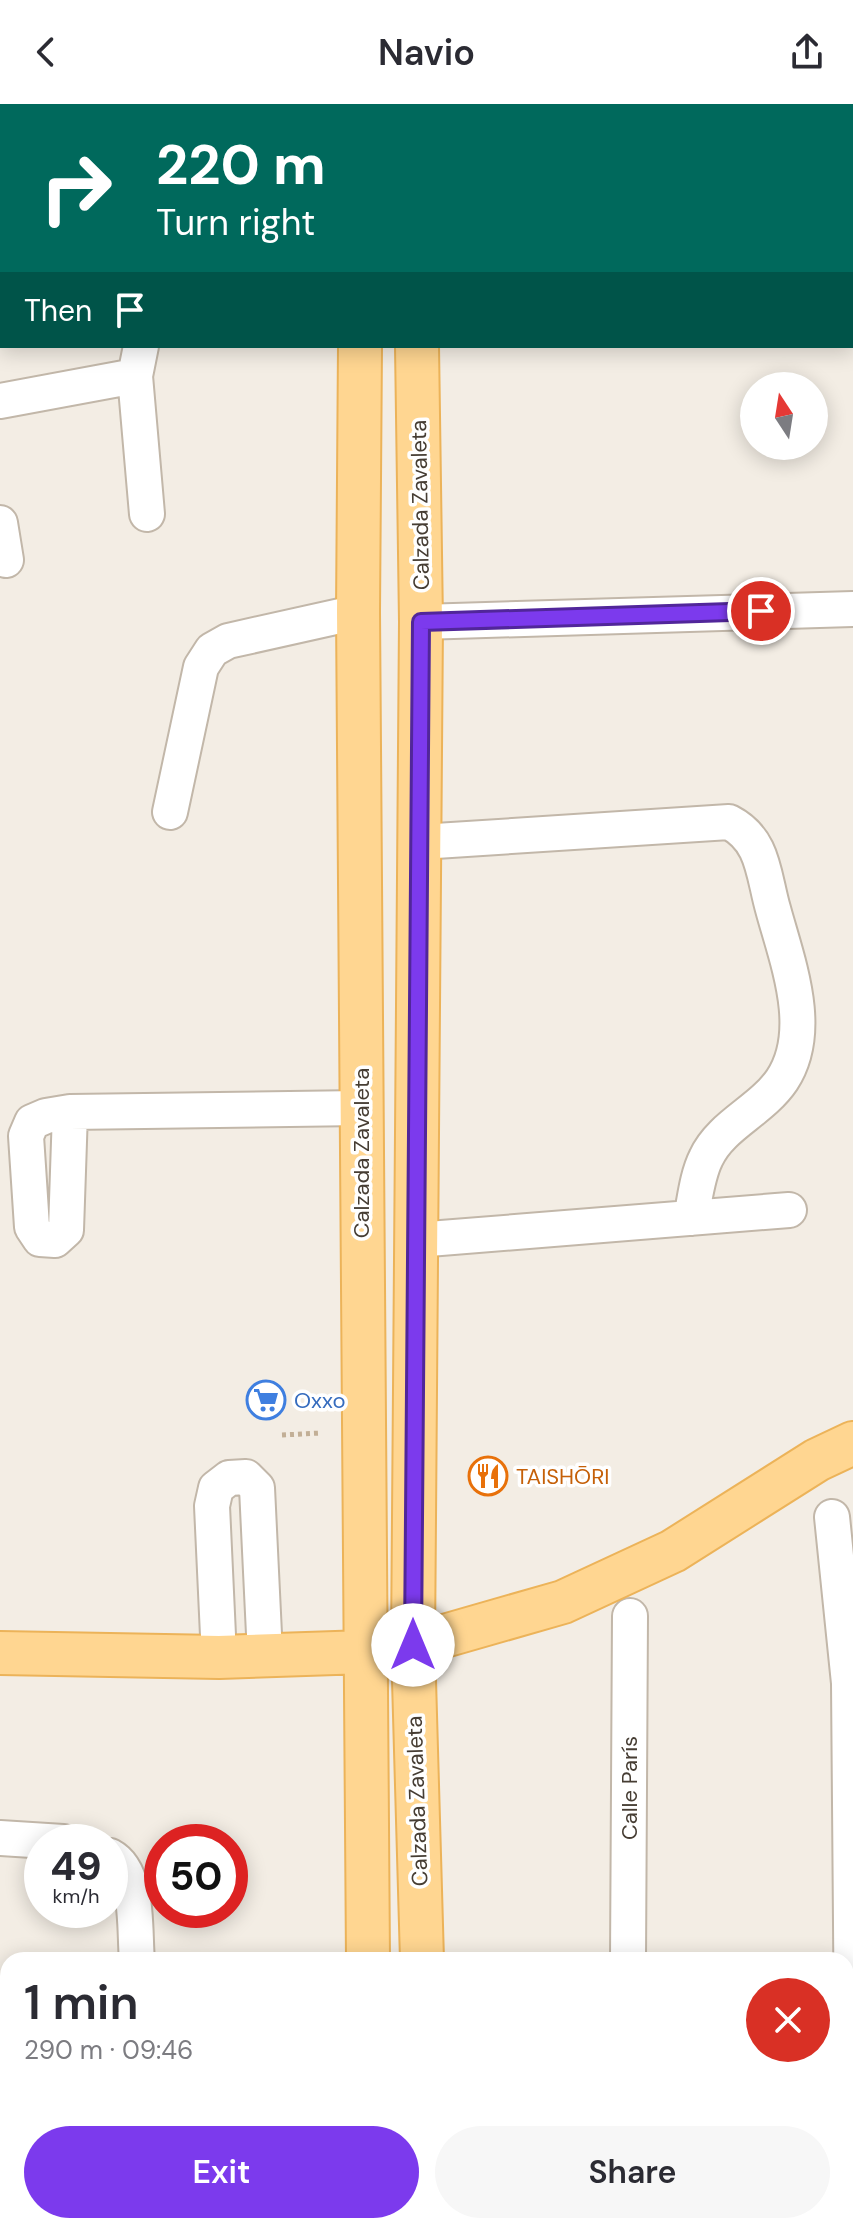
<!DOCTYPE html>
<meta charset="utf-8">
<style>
:root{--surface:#fff;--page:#f7f7f7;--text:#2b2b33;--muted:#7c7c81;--accent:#7c3aed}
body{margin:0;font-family:"DM Sans",sans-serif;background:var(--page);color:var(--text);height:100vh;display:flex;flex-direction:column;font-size:30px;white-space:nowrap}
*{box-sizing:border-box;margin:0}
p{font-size:26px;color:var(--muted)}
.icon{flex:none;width:44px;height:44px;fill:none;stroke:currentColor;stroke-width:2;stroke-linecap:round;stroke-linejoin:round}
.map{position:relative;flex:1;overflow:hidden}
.side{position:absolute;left:0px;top:1848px;width:854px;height:282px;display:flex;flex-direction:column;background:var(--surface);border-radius:24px 24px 0 0;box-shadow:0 4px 20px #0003}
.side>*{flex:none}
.banner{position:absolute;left:0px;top:0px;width:854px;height:244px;box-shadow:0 4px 20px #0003;background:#00695c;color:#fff;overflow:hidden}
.needle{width:52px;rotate:348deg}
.controls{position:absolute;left:740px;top:268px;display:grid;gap:16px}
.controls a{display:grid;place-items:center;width:88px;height:88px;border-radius:50%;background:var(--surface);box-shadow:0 4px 20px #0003;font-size:40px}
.speed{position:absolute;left:24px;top:1720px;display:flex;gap:16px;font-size:40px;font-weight:700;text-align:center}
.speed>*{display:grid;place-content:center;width:104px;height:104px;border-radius:50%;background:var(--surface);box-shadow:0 4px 20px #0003;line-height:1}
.speed small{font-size:20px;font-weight:400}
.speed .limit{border:12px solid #d22;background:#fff;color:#111}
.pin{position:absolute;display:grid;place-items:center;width:68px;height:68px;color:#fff;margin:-34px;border:4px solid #fff;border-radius:50%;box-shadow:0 2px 8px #0007}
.me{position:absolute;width:88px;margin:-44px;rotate:0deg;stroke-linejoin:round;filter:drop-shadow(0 0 6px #0008)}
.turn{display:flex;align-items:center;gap:28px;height:168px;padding:0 24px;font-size:36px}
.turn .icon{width:104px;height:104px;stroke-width:2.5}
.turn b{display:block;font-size:56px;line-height:68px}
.then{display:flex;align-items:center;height:76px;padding:0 24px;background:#0003;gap:16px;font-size:30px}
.round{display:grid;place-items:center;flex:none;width:84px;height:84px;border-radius:42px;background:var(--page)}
.summary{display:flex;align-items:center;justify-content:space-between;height:136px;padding:0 24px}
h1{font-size:48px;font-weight:600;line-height:60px}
.cta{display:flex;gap:16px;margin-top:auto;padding:16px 24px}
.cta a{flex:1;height:92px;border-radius:48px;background:var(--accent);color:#fff;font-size:32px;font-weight:600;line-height:92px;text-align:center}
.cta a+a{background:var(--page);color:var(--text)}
header{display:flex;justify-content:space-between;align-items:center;height:104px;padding:0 24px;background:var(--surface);font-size:36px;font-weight:600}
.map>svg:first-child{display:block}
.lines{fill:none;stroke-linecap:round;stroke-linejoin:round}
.minor-casing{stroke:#c2b7a9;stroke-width:38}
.major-casing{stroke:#ecb359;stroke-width:46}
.path{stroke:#c2af96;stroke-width:5;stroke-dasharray:4 4;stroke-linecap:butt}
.minor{stroke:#fff;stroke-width:34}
.major{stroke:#ffd691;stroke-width:42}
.route-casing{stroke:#51269a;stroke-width:20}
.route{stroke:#7c3aed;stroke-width:14}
.labels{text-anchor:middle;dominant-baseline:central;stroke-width:7;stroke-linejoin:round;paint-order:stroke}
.street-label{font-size:22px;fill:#463d33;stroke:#fff}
.shop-label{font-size:22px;fill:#366cbe;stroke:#fff;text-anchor:start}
.food-label{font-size:22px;fill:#c56008;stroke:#fff;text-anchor:start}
</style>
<header><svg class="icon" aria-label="back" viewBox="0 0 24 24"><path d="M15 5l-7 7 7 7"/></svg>Navio<svg class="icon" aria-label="share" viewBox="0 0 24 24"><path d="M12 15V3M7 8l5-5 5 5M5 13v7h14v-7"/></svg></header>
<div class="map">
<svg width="853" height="2129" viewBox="0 0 853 2129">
<rect width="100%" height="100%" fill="#f3ede4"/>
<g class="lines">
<g class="minor-casing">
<path id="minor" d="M73 0 74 2
M209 2 211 0
M852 7H853
M141 242 135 272 147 410
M0 297 135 272
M0 419 6 456
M421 518 853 505
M170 708 201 563 212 546 228 537 358 508
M420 738 729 718C764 736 763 770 773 805 787 857 815 926 782 976 761 1007 721 1021 706 1054 697 1072 695 1095 691 1114
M70 1008 66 1126 55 1136 40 1135 32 1123 26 1032 32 1018 46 1012 70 1008 361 1004
M416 1136 789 1106
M832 1413 849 1579 853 2059
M219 1553 212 1402 216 1384 229 1374 246 1373 257 1384 265 1551
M0 1734 63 1738
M110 1752C140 1768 134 1827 137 1856
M628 1856 630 1512
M609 2122 657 2129
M455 2129 499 2122"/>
</g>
<g class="major-casing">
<path id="major" d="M361 0V2
M413 0V2
M360 242 358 508 368 1856
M417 242 421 518 413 1541 422 1856
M0 1549 219 1553 365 1548 413 1541 563 1498 673 1447 817 1356 853 1339
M371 2122 372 2129
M428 2122 429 2129"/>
</g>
<path class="path" d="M282 1331 321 1329"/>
<use href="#minor" class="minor"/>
<use href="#major" class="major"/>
</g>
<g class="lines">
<g class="route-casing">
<path id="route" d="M413 1541 421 518 761 507"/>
</g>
<use href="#route" class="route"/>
</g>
<defs>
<g id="supermarket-ring" transform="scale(2)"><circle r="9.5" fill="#fff" stroke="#3f7fe0" stroke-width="1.5"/><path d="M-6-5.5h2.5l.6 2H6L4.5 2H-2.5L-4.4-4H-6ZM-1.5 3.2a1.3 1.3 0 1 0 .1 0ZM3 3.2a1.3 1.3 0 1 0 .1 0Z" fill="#3f7fe0"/></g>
<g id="restaurant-ring" transform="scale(2)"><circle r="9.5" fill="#fff" stroke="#e8710a" stroke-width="1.5"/><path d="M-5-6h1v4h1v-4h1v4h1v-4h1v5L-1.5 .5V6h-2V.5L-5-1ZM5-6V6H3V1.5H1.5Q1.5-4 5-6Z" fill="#e8710a"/></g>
</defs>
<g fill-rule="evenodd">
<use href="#supermarket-ring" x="266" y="1296"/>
<use href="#restaurant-ring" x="488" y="1372"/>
</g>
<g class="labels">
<g class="street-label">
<text transform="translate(420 401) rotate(-91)">Calzada Zavaleta</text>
<text transform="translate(361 1049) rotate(-90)">Calzada Zavaleta</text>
<text transform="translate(629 1684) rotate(-90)">Calle París</text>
<text transform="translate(417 1697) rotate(-92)">Calzada Zavaleta</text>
</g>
<g class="shop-label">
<text x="294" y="1296">Oxxo</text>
</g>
<g class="food-label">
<text x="516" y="1372">TAISHŌRI</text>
</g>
</g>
</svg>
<div class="controls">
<a><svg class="needle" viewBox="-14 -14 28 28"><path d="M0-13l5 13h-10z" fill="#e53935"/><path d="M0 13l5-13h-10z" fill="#7c7c81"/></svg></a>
</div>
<div class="speed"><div>49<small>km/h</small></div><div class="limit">50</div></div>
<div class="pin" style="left:761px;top:507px;background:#d93025"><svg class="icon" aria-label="arrive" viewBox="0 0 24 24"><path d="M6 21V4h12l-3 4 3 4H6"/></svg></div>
<svg class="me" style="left:413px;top:1541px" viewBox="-20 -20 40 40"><circle r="19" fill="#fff"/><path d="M0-13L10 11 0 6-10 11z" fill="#7c3aed"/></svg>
<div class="banner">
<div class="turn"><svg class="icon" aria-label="right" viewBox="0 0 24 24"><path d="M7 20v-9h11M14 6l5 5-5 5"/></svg><div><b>220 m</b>Turn right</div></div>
<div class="then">Then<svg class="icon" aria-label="arrive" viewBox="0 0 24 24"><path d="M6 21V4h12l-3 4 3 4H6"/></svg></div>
</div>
<section class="side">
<div class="summary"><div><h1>1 min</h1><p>290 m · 09:46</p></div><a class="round" style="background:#d93025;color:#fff"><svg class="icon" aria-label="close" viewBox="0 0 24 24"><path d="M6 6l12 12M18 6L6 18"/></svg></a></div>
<div class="cta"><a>Exit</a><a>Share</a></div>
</section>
</div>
